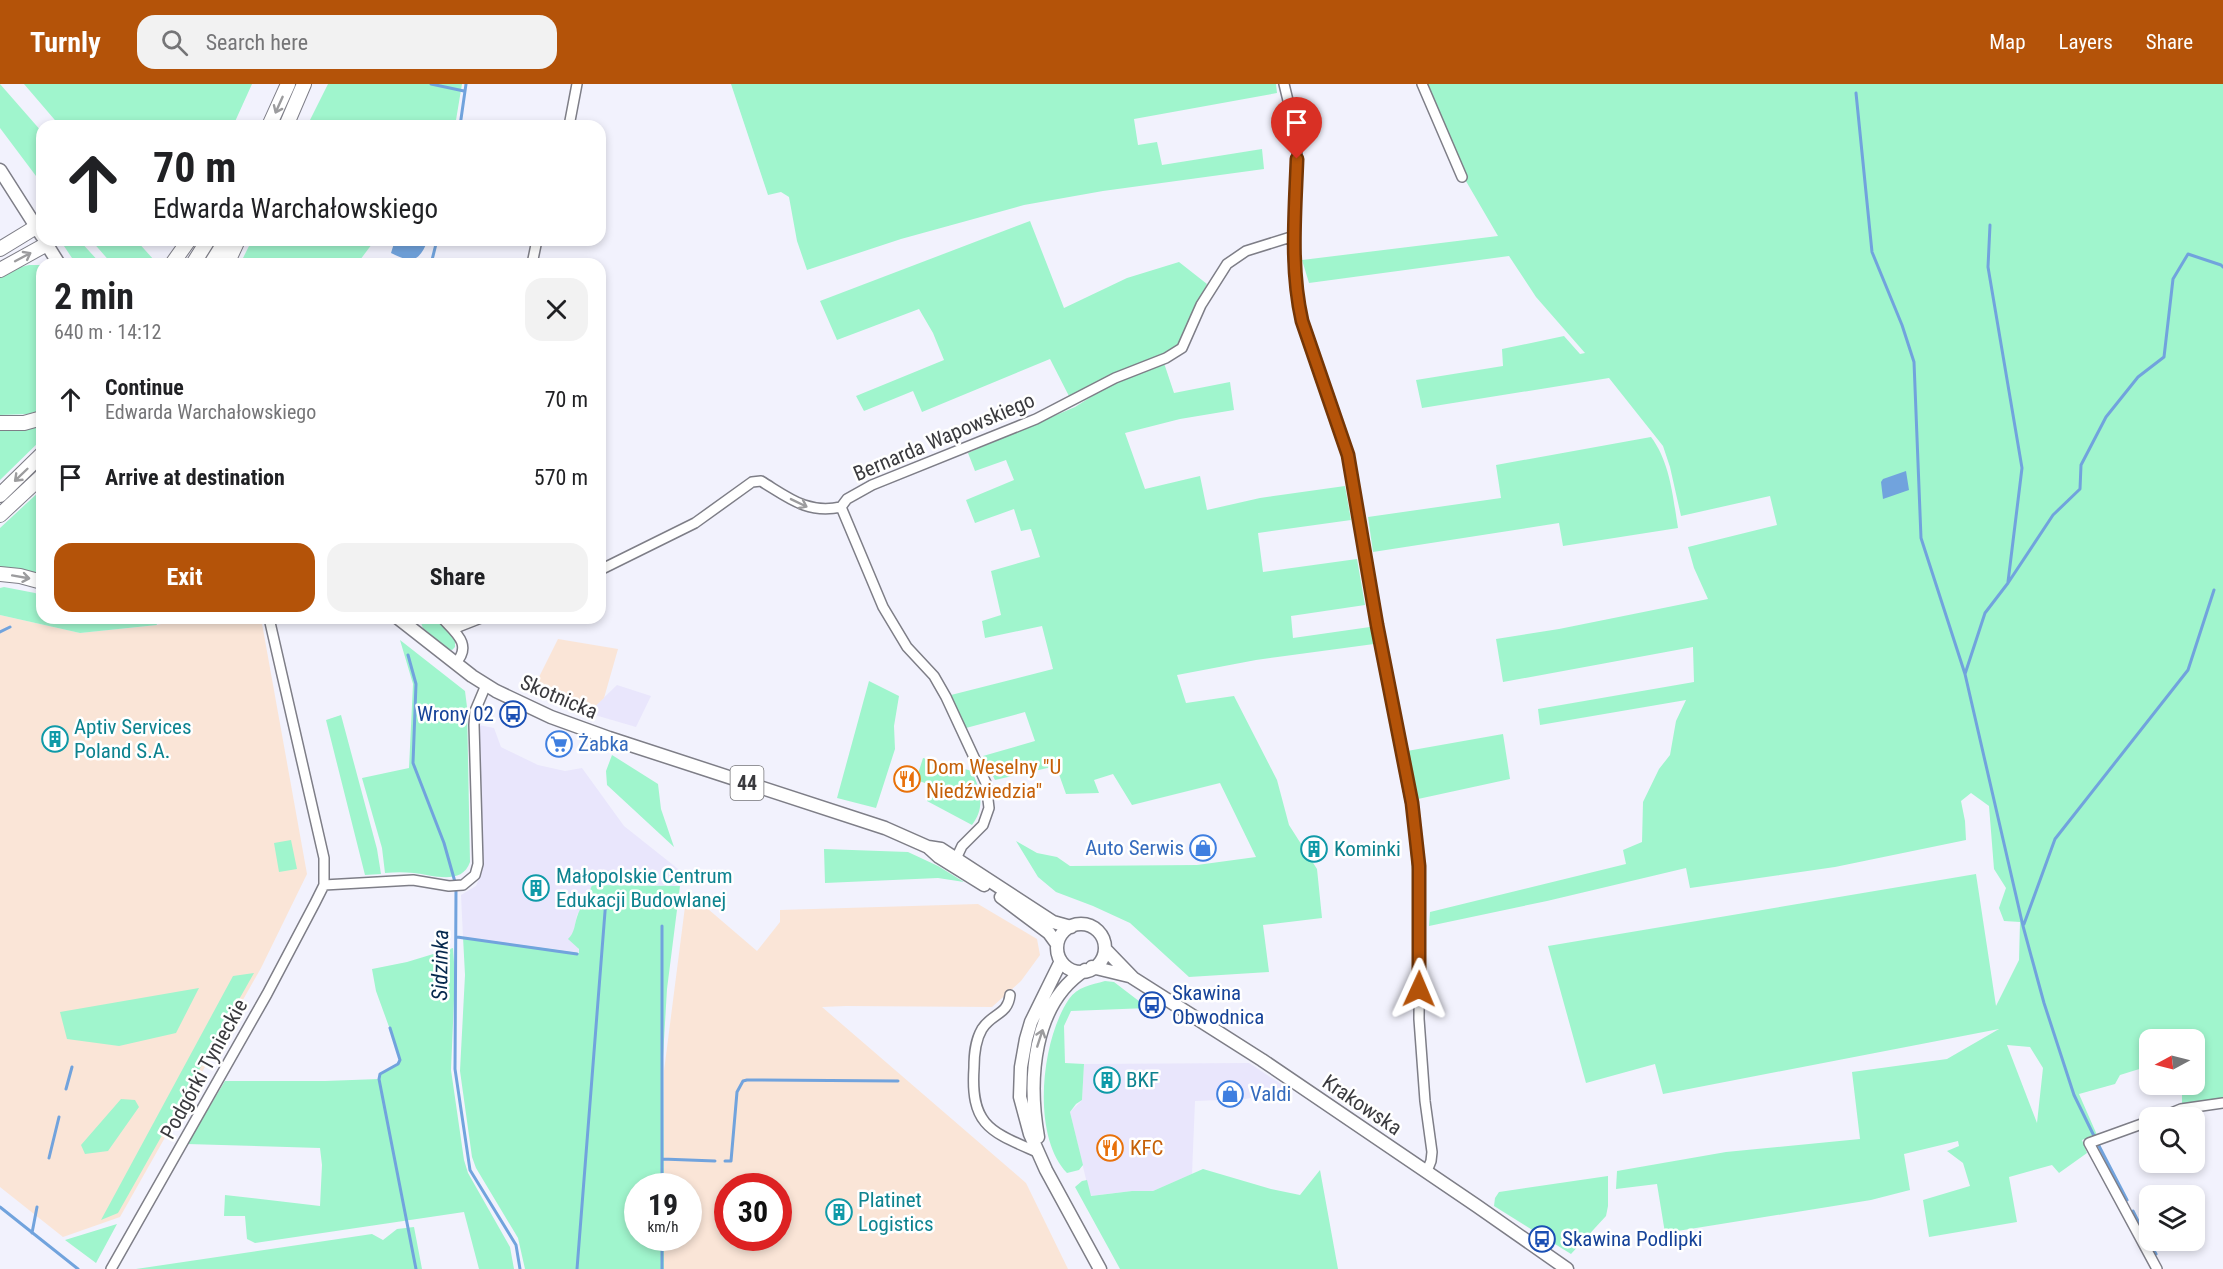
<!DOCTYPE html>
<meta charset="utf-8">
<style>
:root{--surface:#fff;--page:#f2f2f2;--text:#202124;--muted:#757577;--accent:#b45309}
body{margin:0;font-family:"Roboto Condensed",sans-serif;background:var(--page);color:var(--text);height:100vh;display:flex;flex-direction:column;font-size:22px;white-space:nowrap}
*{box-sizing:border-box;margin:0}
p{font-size:20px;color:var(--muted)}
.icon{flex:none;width:33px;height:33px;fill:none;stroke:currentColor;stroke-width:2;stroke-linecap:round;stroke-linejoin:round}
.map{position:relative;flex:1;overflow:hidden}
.drawer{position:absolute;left:36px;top:174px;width:570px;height:366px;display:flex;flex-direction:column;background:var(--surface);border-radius:18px;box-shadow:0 3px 9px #0003}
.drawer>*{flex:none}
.guide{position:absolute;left:36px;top:36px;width:570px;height:126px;border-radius:18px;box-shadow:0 3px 9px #0003;background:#fff;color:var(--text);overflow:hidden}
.needle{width:39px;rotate:263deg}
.fabs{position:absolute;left:2139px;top:945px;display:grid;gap:12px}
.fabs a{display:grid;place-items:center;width:66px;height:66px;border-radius:12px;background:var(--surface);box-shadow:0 3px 9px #0003;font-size:30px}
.speed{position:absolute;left:624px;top:1089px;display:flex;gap:12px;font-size:30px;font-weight:700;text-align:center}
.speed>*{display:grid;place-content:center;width:78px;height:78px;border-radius:50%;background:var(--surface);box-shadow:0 3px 9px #0003;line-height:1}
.speed small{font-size:15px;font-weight:400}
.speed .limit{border:9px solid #d22;background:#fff;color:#111}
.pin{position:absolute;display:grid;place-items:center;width:51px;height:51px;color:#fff;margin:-62px -26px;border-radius:50% 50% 50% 0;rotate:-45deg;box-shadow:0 0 6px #0007}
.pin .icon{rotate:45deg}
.me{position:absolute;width:66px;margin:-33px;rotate:1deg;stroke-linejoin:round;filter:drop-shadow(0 0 4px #0008)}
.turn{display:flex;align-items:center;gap:21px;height:126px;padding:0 18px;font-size:27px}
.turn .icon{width:78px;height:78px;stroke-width:2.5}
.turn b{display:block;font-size:42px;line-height:51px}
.round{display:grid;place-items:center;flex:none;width:63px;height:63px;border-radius:18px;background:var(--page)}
.overview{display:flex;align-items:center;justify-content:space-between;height:102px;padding:0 18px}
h1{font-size:36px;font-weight:700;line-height:45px}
.button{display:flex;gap:12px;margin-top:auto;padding:12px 18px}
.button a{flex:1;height:69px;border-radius:18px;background:var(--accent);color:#fff;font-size:24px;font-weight:700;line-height:69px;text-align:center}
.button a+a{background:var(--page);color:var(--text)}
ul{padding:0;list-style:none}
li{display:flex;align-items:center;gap:18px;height:78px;padding:0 18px}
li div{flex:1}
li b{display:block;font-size:22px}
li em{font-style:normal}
header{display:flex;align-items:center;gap:36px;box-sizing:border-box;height:84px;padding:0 30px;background:var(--accent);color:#fff}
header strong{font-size:28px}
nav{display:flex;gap:33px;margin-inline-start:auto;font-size:21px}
.search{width:420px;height:54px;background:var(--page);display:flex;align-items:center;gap:15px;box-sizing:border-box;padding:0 21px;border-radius:18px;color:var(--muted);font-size:22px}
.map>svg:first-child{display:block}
.commercial{fill:#e9e6fc}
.industrial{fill:#fae5d7;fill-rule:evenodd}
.green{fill:#a0f5cd;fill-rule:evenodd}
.water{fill:#71a3dd}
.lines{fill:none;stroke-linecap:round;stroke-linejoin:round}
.stream{stroke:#71a3dd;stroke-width:3}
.minor-casing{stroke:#7e7e87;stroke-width:12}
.major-casing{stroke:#7e7e87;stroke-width:15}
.highway-casing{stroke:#7e7e87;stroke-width:16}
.minor{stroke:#fff;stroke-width:9}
.major{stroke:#fff;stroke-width:12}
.highway{stroke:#fff;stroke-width:14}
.oneway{stroke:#9c9c9e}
.route-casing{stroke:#753606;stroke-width:15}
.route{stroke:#b45309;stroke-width:10}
.labels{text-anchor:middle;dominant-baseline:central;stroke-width:5;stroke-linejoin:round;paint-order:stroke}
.shield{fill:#fff;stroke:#757578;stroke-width:1.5}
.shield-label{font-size:20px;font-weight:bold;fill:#3a3a3e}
.street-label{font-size:21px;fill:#3a3a3e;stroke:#fff}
.transit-label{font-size:21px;fill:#164399;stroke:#fff;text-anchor:start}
.culture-label{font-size:21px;fill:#0d838f;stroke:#fff;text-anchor:start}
.shop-label{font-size:21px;fill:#366cbe;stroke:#fff;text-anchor:start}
.food-label{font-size:21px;fill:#c56008;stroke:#fff;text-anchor:start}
.water-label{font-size:22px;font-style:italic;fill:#06294e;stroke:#fff}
</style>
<header>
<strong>Turnly</strong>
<div class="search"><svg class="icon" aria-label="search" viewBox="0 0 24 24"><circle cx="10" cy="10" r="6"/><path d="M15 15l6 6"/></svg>Search here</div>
<nav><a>Map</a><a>Layers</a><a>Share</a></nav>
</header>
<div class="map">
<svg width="2223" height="1185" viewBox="0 0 2223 1185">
<rect width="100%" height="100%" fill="#f2f2fd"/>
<path class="commercial" d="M617 601 651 612 636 643 588 629Z
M479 641 494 644 501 663 538 681 565 687 582 684 624 742 692 796 680 802 592 801 587 815 577 831 573 850 580 869 463 853 461 811 476 802 483 784Z
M1249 979 1287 1004 1246 1015 1195 1017 1192 1090 1153 1107H1132L1090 1112 1070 1028 1082 1016 1084 980Z"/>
<path class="industrial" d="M0 531 80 549 157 541 185 534H261L307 790 261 884 120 1133 63 1153 0 1103Z
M558 555 618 565 604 614 588 629 532 607Z
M687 807 757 867 780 838V826L978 820 1037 855 1040 871 1021 897 992 923 846 922 822 923 1026 1099 1068 1185H664V1154H688V1102H664V987ZM728 1102H778V1154H728Z"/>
<path class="green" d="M0 0 42 48V100L0 44Z
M24 0H252L233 42H60Z
M328 0H462L455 42H307Z
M731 0H1276L1277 9 1134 35 1138 61 1157 58 1162 81 1262 65 1264 85 1103 107 1024 121 901 155 807 186 797 157 789 113 781 108 768 111Z
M1425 0H2223V1014L2182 1021V1001L2194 1000V956H2150L2149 982 2120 991 2115 1000 2079 1010 2097 1051 2082 1056 2087 1069 2059 1089 2052 1081 2009 1093 2017 1138 1929 1153 1923 1116 1970 1102 1963 1079 1947 1067 1959 1062 1958 1057 1904 1070 1910 1106 1871 1116 1665 1149 1657 1100 1616 1105 1617 1087 1726 1068 1860 1055 1852 988 1947 975 1999 945 1663 1010 1655 980 1586 999 1548 862 1976 790 1996 922 2019 876 2020 838 2004 837 1999 824 2006 804 1994 785 1989 722 1971 709 1961 717 1965 737 1966 756 1835 783 1690 804 1686 784 1547 817 1429 842 1430 828 1626 780 1623 766 1642 758 1643 718 1659 685 1670 671 1676 637 1686 616 1540 641 1538 625 1694 598 1693 563 1503 598 1496 555 1559 545 1708 515 1694 484 1688 463 1777 441 1770 412 1681 432 1670 383 1663 362 1609 294 1422 324 1416 296 1503 282 1502 265 1564 252 1580 270 1585 269 1536 213 1509 172 1309 199 1302 176 1498 152 1463 92ZM2007 961 2030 963 2043 984 2037 1039Z
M1030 137 1064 224 1127 194 1179 178 1207 200 1178 263 1162 272 1124 285 1071 316 1050 275 922 328 913 307 864 327 856 312 944 276 933 249 919 225 837 256 820 217Z
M60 156H79L101 180H76Z
M91 156H136L154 176 150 180H112Z
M252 156H375L357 180H240Z
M29 181H42V326L28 330 0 331V192L9 186Z
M1164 279 1174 309 1230 298 1234 326 1180 335 1125 349 1145 405 1200 392 1207 426 1260 414 1345 402 1351 436 1258 449 1263 488 1357 475 1365 521 1291 532 1293 554 1370 543 1374 560 1256 576 1177 591 1186 619 1234 612 1277 696 1289 741 1317 785 1322 834 1263 841 1269 888 1189 893 1130 839 1093 822 1056 808 1038 793 1016 757 1037 769 1057 773 1070 782 1197 781 1256 773 1220 699 1132 721 1113 690 1094 696 1099 709 1066 710 1056 682 995 696 983 672 1035 657 1025 628 966 644 951 611 1053 585 1042 542 985 554 982 537 1001 531 991 487 1040 473 1031 445 1021 447 1014 425 975 439 966 416 1014 396 1006 376 975 387 968 369 1075 323 1116 297Z
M42 341V355L0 396V346C15 348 28 347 42 341Z
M1651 353C1670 378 1673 413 1678 444L1563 462 1559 439 1373 468 1368 433 1501 414 1496 381Z
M42 405V493L0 486V444Z
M4 503 35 509 42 512V534H154L157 541 80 549 0 531V504Z
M423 534H437L455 555V563L452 566 448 565 423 544 421 539Z
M400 556 465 607 467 623 470 778C462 802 432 791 414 789 404 788 395 788 385 789L382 764 362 694 409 684 413 600Z
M869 597 899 612 894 642 895 665 876 724 837 714Z
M341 631 377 765 381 790 365 791 326 636Z
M1503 650 1510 695 1418 715 1407 667Z
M612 671 658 700 661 725 674 763 607 701 606 687Z
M923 674 972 687C980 706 986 723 972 741L927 717 928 700 916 696Z
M291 756 297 785 279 788 274 759Z
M824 765 908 768 938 782 964 798 938 794 825 799Z
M592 801 680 802 667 905 663 973 664 1102H638V1154H664V1185H525L518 1154 476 1084 472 1073 460 987 465 891 463 853 579 869V865L568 855C575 848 574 842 577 833 580 823 588 813 592 801Z
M453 864 455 892 451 986 464 1076 468 1089 510 1163 514 1185H479L464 1128 255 1159 247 1155 245 1132H224L225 1111 320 1122 322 1081 320 1064 187 1060 225 997H325L379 995 380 990 397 980 400 973 376 907 372 885 407 878Z
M254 889 118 1129 101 1136 233 892Z
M1105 897 1114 898 1148 924 1071 927 1064 942 1065 979 1084 980 1082 1016 1076 1020 1070 1028 1083 1081 1079 1086 1067 1089C1031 1052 1041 956 1069 915 1077 903 1091 901 1105 897Z
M199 904 176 949 119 962 67 955 60 928Z
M121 1015 135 1016 139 1023 108 1067 85 1070 81 1061Z
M1203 1085 1271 1105 1300 1111 1320 1086 1338 1185H1120L1075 1103 1082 1097 1087 1096 1091 1112 1132 1107H1153Z
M1608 1092V1122L1606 1132 1571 1170 1494 1122 1495 1114 1499 1108Z
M117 1140 96 1179 65 1156Z
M414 1143 422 1185H136L372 1150 383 1156 397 1145Z"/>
<path class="water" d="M395 156H428C419 178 412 180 391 169Z
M1906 387 1909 406 1883 415 1881 398 1883 395Z"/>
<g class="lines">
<path class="stream" d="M431 0 464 7
M1856 9 1872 168 1902 241 1914 278 1921 454 1965 590 2023 842 2044 919 2074 1011 2094 1052
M460 42 466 0
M1990 141 1988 183 2022 384 2008 498
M431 180 437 156
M0 548 10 543
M408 571 416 600 413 679 444 759 455 798
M1965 590 1985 529 2008 499 2053 431 2080 405 2081 381 2106 333 2138 293 2164 273 2173 195 2188 170 2221 181 2223 183
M456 805 455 985 470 1086 516 1161 520 1185
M2024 840 2055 755 2188 586 2214 506
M457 853 577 870
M390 944 400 976 398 980 380 990 379 995 416 1185
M66 1005 72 983
M2098 1060 2127 1116
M49 1074 59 1033
M662 1075 715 1077
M725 1077H731L737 1008 743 997 747 996 898 997
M662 1102V842
M0 1123 78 1185
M2133 1127 2143 1147
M32 1149 37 1123
M2148 1156 2156 1170
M577 1185 606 815
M662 1185V1154"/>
<g class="minor-casing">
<path id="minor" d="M1284 0 1292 33 1297 69 1293 170 1298 219 1302 238 1348 371 1377 541 1414 735 1420 811 1419 935 1425 1017 1432 1068 1431 1077 1427 1087
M1422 0 1462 93
M569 42 577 0
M532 180 537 156
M600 486 695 439 752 398 761 397C789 414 807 430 841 423
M442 534C456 549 473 561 455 580
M453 545 481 534
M954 779 962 762 983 741 989 724 986 699 946 613 934 592 907 563 883 523 841 423 847 415 872 401 1036 335 1115 294 1166 274 1182 264 1201 221 1227 180 1246 167 1294 152
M324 801 413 796 449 802 463 801 475 791 478 780 474 641 475 627 486 601
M1010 911C1008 931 992 929 982 945 975 957 974 970 974 984 970 1043 992 1048 1039 1069
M2159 1034 2181 1025 2223 1019
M2150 1037 2089 1059 2157 1185
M111 1185 267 910 315 819 324 801V774L269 534"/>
</g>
<g class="major-casing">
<path id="major" d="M0 86 42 152
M44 156 59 180
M398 534 472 592 496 607 551 633 609 654 885 744 928 763 941 765 1053 838 1071 843
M928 763 939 773 984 801
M1001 813 1049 849 1057 860
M1057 864a24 24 0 1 1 48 0a24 24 0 1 1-48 0Z
M1105 865 1133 894 1262 976 1477 1122 1567 1185
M1061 877 1031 938 1026 955 1021 983 1020 1013 1030 1050 1046 1086 1100 1185
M1092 883 1129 892
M1038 1053C1028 997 1032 920 1085 886"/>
</g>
<g class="highway-casing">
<path id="highway" d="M269 42 288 0
M286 42 304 0
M0 165 36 143
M172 180 189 156
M193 180 208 156
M211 180 226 156
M227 180 238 156
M0 186 47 160
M0 339H24L42 334
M0 411 42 370
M0 431 42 392
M0 490 20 492 42 498"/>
</g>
<use href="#minor" class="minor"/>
<use href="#major" class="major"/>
<use href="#highway" class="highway"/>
</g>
<defs><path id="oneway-shaft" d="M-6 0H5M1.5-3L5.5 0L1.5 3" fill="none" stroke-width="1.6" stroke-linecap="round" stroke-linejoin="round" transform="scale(1.5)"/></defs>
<g class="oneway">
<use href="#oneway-shaft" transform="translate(279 21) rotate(114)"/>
<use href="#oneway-shaft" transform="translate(23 173) rotate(-28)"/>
<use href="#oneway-shaft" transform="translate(21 391) rotate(136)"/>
<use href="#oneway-shaft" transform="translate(799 419) rotate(26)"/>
<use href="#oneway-shaft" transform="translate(21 493) rotate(10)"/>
<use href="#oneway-shaft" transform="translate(1040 954) rotate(-72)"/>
</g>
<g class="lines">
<g class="route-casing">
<path id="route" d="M1297 75C1295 130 1290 184 1302 237L1348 371 1377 541 1412 719 1419 782V905"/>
</g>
<use href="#route" class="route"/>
</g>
<defs>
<g id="bus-ring" transform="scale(1.35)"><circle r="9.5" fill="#fff" stroke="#1a4fb4" stroke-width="1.5"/><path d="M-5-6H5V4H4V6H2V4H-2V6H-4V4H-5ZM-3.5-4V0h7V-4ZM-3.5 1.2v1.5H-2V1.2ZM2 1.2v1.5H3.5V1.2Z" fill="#1a4fb4"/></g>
<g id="building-ring" transform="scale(1.35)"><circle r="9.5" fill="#fff" stroke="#0f9aa8" stroke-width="1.5"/><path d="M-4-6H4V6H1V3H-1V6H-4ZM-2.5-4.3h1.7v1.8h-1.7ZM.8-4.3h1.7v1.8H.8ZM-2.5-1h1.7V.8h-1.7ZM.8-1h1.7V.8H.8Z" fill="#0f9aa8"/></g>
<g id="supermarket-ring" transform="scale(1.35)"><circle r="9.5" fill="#fff" stroke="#3f7fe0" stroke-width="1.5"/><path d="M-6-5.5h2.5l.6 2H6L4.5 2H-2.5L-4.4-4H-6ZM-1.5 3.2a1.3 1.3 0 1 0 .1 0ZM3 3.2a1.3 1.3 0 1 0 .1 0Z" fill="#3f7fe0"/></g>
<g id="restaurant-ring" transform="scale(1.35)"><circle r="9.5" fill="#fff" stroke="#e8710a" stroke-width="1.5"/><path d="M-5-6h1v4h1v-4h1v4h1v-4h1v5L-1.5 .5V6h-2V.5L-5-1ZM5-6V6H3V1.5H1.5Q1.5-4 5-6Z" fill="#e8710a"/></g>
<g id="shop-ring" transform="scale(1.35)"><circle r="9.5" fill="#fff" stroke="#3f7fe0" stroke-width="1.5"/><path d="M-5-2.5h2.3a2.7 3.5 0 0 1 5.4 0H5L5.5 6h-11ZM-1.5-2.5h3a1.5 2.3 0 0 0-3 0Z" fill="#3f7fe0"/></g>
</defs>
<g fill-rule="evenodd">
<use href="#bus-ring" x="513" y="630"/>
<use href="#building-ring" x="55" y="655"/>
<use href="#supermarket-ring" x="559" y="660"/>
<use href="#restaurant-ring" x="907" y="695"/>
<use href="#shop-ring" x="1203" y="764"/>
<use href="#building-ring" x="1314" y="765"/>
<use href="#building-ring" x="536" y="804"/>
<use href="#bus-ring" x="1152" y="921"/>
<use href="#building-ring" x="1107" y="996"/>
<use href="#shop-ring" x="1230" y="1010"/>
<use href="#restaurant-ring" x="1110" y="1064"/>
<use href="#building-ring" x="839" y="1128"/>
<use href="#bus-ring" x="1542" y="1155"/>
</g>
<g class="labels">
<rect class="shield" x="730.5" y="682" width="33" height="34" rx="4.5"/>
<g class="shield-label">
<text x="747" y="699">44</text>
</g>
<g class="street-label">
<text transform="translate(944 353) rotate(-23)">Bernarda Wapowskiego</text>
<text transform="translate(559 613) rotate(23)">Skotnicka</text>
<text transform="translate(204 985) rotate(-61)">Podgórki Tynieckie</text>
<text transform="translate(1362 1021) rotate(34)">Krakowska</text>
</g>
<g class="transit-label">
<text x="494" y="630" text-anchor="end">Wrony 02</text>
<text x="1172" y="909">Skawina<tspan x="1172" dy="24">Obwodnica</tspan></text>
<text x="1562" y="1155">Skawina Podlipki</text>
</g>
<g class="culture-label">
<text x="74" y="643">Aptiv Services<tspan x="74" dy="24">Poland S.A.</tspan></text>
<text x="1334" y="765">Kominki</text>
<text x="556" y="792">Małopolskie Centrum<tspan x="556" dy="24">Edukacji Budowlanej</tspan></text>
<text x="1126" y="996">BKF</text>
<text x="858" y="1116">Platinet<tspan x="858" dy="24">Logistics</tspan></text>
</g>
<g class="shop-label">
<text x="578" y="660">Żabka</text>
<text x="1184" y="764" text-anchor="end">Auto Serwis</text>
<text x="1250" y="1010">Valdi</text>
</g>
<g class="food-label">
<text x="926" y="683">Dom Weselny "U<tspan x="926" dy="24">Niedźwiedzia"</tspan></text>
<text x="1130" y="1064">KFC</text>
</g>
<g class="water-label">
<text transform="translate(440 881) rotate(-89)">Sidzinka</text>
</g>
</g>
</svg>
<div class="fabs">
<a><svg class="needle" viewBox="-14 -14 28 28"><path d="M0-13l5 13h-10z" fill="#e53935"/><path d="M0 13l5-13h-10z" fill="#757577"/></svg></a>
<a><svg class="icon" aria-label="search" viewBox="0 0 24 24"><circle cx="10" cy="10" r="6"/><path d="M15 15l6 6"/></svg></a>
<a><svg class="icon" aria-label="layers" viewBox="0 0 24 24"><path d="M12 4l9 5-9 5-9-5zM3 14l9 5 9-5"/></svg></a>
</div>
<div class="speed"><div>19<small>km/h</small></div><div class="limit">30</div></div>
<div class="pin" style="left:1297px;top:75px;background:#d93025"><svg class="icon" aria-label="arrive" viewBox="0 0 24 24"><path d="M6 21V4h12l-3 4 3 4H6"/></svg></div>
<svg class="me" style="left:1419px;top:905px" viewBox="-20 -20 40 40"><path d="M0-17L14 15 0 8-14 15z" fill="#b45309" stroke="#fff" stroke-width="4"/></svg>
<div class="guide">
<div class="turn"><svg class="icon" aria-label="ahead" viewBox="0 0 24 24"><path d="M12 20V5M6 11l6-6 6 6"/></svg><div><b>70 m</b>Edwarda Warchałowskiego</div></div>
</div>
<section class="drawer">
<div class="overview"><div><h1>2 min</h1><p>640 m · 14:12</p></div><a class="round"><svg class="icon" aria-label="close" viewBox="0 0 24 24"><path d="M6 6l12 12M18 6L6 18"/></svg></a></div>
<ul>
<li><svg class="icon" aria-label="ahead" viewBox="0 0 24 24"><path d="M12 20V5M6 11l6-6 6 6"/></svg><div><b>Continue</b><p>Edwarda Warchałowskiego</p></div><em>70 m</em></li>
<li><svg class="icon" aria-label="arrive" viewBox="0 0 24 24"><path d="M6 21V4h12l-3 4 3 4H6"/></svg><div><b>Arrive at destination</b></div><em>570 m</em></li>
</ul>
<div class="button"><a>Exit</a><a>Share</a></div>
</section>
</div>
